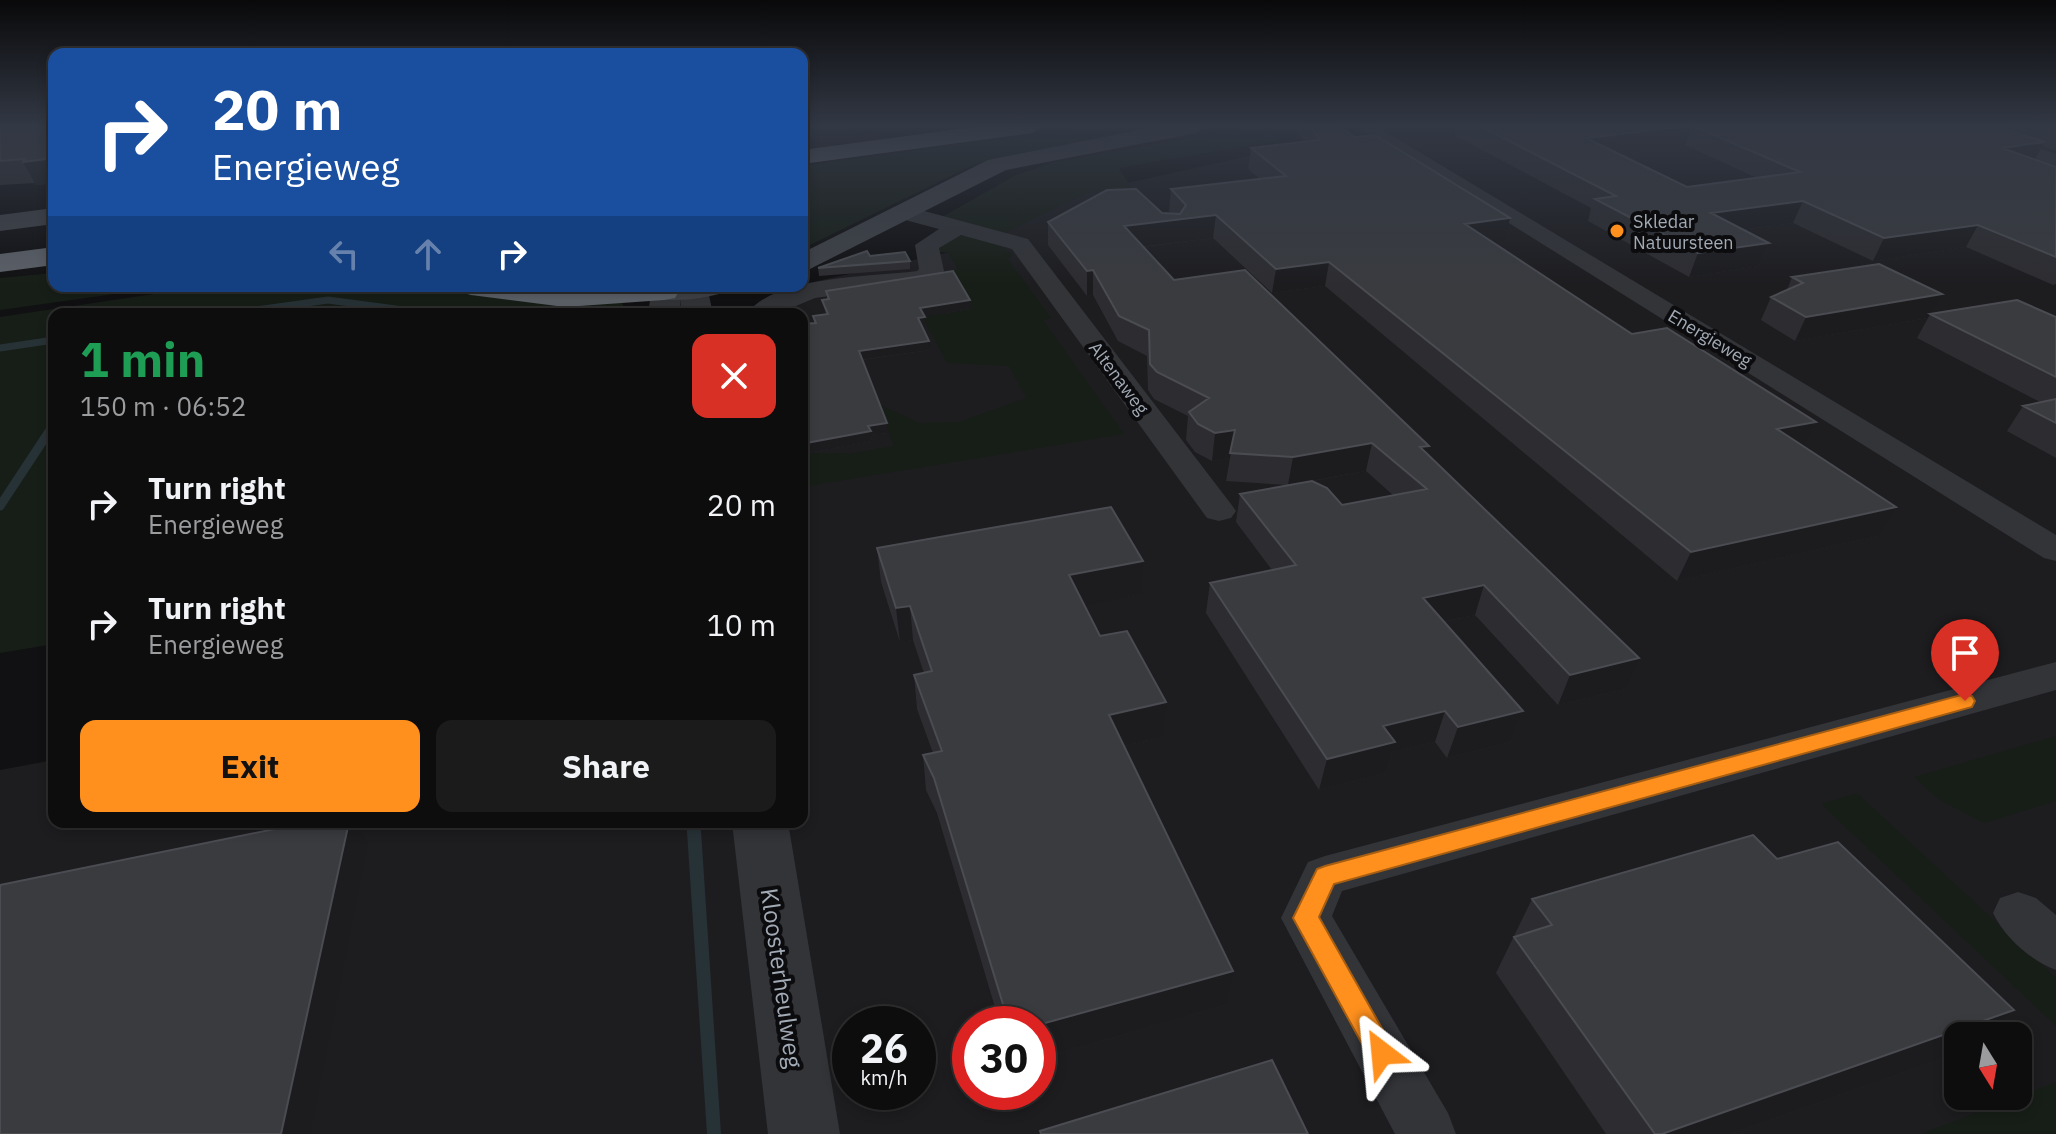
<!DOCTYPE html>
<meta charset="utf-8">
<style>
:root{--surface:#0d0d0e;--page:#1b1b1c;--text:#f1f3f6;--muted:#9a9c9e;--line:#2d2d2e;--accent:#ff901d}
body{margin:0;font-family:"IBM Plex Sans",sans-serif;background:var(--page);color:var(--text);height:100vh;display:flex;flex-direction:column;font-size:30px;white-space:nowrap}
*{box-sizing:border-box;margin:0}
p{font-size:26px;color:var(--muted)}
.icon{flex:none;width:44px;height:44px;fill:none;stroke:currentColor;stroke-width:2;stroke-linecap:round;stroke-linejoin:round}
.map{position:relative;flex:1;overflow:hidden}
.sheet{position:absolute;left:48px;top:308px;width:760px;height:520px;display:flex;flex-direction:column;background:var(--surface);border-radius:16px;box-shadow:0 4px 12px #0003,0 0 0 2px var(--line)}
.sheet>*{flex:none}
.guide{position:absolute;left:48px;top:48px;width:760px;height:244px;border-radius:16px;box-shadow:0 4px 12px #0003,0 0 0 2px var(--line);background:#1a4fa0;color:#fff;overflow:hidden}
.needle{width:52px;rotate:169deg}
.buttons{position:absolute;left:1944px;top:1022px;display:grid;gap:16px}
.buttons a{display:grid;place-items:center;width:88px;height:88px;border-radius:16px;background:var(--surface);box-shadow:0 4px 12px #0003,0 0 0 2px var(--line);font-size:40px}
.speed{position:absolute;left:832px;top:1006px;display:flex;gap:16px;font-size:40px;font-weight:700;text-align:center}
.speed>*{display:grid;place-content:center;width:104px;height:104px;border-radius:50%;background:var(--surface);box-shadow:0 4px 12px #0003,0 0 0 2px var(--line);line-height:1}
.speed small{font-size:20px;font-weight:400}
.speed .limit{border:12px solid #d22;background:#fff;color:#111}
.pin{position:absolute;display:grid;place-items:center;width:68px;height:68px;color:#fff;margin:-82px -34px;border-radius:50% 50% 50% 0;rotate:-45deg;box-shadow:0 0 8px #0007}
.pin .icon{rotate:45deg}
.me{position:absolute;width:88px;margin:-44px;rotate:331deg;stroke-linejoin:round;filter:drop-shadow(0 0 6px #0008)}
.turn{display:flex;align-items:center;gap:28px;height:168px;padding:0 32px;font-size:36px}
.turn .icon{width:104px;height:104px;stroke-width:2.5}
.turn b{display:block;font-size:56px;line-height:68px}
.lanes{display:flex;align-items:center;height:76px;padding:0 32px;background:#0003;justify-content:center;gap:40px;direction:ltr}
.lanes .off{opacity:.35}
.round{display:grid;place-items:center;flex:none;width:84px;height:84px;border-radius:16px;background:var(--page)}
.summary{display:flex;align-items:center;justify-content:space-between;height:136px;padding:0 32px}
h1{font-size:48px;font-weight:800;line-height:60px;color:#1e9e55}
.action{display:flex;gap:16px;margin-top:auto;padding:16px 32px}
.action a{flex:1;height:92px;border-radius:16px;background:var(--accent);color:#111;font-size:32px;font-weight:800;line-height:92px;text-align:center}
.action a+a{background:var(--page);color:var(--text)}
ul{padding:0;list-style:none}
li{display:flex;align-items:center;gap:24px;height:120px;padding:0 32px}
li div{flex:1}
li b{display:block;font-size:30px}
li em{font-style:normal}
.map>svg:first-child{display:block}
.built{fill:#1d1d20;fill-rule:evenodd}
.green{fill:#171e17}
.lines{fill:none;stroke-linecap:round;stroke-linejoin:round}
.stream-far3{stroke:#273237;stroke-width:7}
.stream-far2{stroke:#273237;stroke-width:9}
.stream-far1{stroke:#273237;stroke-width:12}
.stream{stroke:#273237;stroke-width:14}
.minor{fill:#323438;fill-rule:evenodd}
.tertiary{fill:#323438;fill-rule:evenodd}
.secondary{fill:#404348;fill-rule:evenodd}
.motorway{fill:#5d6269;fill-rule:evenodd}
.wall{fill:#2d2d31;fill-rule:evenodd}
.shaded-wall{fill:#1c1c1f}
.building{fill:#393b3f;stroke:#4a4c52;stroke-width:2}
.route{fill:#ff901d;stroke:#a65e13;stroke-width:2}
.poi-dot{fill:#ff901d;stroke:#0c0c0e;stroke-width:3}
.labels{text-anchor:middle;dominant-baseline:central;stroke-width:8;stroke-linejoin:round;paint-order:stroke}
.far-poi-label{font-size:18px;fill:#a1aab5;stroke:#0c0c0e;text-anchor:start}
.far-street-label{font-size:18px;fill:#a1aab5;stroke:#0c0c0e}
.near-street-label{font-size:24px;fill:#a1aab5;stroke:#0c0c0e}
</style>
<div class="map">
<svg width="2056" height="1134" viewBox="0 0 2056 1134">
<rect width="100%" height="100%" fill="#111113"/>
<path class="built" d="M1382 126H2056V1134H0V770L54 760V822H802V314L744 311 794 286 987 244 1056 199ZM850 1024H918V1092H850ZM970 1024H1038V1092H970ZM1958 1036H2018V1096H1958Z"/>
<path class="green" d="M802 126H913L802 140Z
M1094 126H1166L975 164 802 249V166Z
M1258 126 1357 127 1119 168 1131 187 1087 193 1004 233 942 217 1016 175 1051 163Z
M968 235 995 242 1013 255 1008 259 1051 318 1043 320 1124 434 802 487V453H853L894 446 878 404 920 423 959 422 1026 398 1009 366 947 363 922 317 972 309 951 271 958 269 948 253 934 251 951 236Z
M54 273V286H172L0 310V278Z
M207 286H428L552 304 623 301V312L54 314V644L0 653V317Z
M2056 736V801L1984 823 1938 799 1914 777Z
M1857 793 2056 978V1026L1821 804Z
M2056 1082V1134H1921Z"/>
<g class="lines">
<path class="stream-far3" d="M228 314 328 300 433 314
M0 348 54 340"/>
<path class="stream-far2" d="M0 506 54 424"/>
<path class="stream-far1" d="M693 822 694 833"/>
<path class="stream" d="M694 831 714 1134"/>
<path class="minor" d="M1354 126H1376L2056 535V561L2044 558Z
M1947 126H1974L2056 154V167L1949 130Z
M902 205 1028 239 1231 504 1236 511 1231 518 1219 521 1207 518 1012 249 961 235 939 248 944 271 933 282 815 298 777 314H747C774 275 873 277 917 271L919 269 915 245 939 229 894 217 891 212Z
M2056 662V690L1342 891 1332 916 1448 1113 1456 1134H1395L1281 918 1308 862 1325 856Z
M2018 892 2036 898 2056 915V970C2030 960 2005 938 1993 913L2000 898Z"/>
<path class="tertiary" d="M652 286H676L679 290 681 286H707L713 314H681L680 298V314H648Z
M732 822H788L840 1134H768Z"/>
<path class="secondary" d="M1159 126H1207L1196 133 1006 170 802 273V253L988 160Z
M54 208V224L0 231V215Z
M652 286H731L727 292C705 298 675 303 653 298L649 291Z"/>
<path class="motorway" d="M981 126H1043L1032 133 802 164V150Z
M54 247V265L0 272V254Z
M456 286H676L679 291 675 298 664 300 565 307 471 295 460 292Z"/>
</g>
<path class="wall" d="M0 126H54V183L36 185 35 183 0 185Z
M1294 126H1338L1504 242 1494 243 1632 334 1816 422 1803 446 1878 536 1677 581 1325 286 1272 293 1213 238 1143 247 1174 280 1429 446 1427 454 1625 689 1558 705 1475 615 1444 622 1523 711 1511 742 1447 758 1435 742 1392 752 1386 773 1319 790 1206 613 1210 583 1272 570 1236 522 1240 494 1287 485 1226 481 1230 458 1212 461 1195 452 1186 440 1188 416 1154 399 1148 390 1147 356 1118 341 1093 295 1087 296 1048 245V222L1162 213H1171L1169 211 1171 189 1260 179 1248 169 1251 148 1304 142ZM1366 471 1394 496 1342 505 1312 481Z
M1456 126H2056V151L2042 146 2035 160 2056 167V284L2053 285 1966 247 1873 261 1793 223 1743 230 1769 243 1759 266 1689 277 1588 221 1591 208 1454 135ZM1685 145 1757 178 1687 187 1618 153Z
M870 256 910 261V269L819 276 818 268Z
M1792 277 1931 314 2056 317V458L2007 431 2023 406 2040 402 1917 338 1928 318 1795 341 1761 320 1771 297 1787 290Z
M826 291 971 309 924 316 925 326H922L930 350 862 360 888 433 871 435 872 441 808 453 802 435V328L814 323 813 316 826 314 822 300 827 299Z
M877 548 1141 594 1084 605 1100 636 1162 737 1124 746 1226 1005 1038 1059V1024H1000L937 813 926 790 923 755 933 753 917 709 914 675 924 673 913 640 900 642 881 582Z
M1777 859 2014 1010 1987 1036H1958V1053L1731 1134H1606L1496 973 1532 899Z"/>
<path class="shaded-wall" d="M1692 126 1685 145 1580 158 1586 138Z
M2045 142 2033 162 2002 148Z
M54 158V183L36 185 23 162Z
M1803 201 1793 223 1703 235 1711 213Z
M1216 215 1213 238 1123 249 1124 226Z
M1510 218 1504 242 1459 248 1465 224Z
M1978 225 1966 247 1873 261 1884 238Z
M1769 243 1759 266 1689 277 1698 253Z
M1329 262 1325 286 1272 293 1276 269Z
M1093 270V295L1087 296V271Z
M1942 294 1928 318 1795 341 1806 317Z
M970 300 971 309 920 317V308Z
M925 317V326L918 327V318Z
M929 341 930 350 860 360 859 351Z
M1816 422 1802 450 1777 429Z
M887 423 888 433 871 435 872 441 808 453 806 443 868 426Z
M1235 430 1230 458 1212 461 1215 433Z
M1372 443 1366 471 1288 485 1293 457Z
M1429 446 1422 474 1420 447Z
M1896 507 1878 536 1677 581 1691 552Z
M1143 561 1141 594 1068 609 1069 575Z
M1484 585 1475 615 1415 628 1423 598Z
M910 606 913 640 900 642 896 608Z
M1639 658 1625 689 1558 705 1570 675Z
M1166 702 1162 737 1107 750 1109 715Z
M1445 711 1435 742 1392 752 1386 773 1319 790 1327 759 1383 726Z
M1523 711 1511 742 1447 758 1458 727Z
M349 822H356L368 843 310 1134H281Z
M1233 971 1226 1005 1038 1059V1025Z
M2014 1010 1987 1036H1958V1053L1731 1134H1662Z"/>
<path class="building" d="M0 126H54V158L23 162 25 159 0 161Z
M1310 126H1338L1355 137 1375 135 1510 218 1465 224 1632 334 1667 328 1816 422 1777 429 1896 507 1691 552 1329 262 1276 269 1216 215 1124 226 1174 280 1245 270 1429 446 1420 447 1639 658 1570 675 1484 585 1423 598 1523 711 1458 727 1445 711 1383 726 1395 742 1327 759 1210 583 1296 565 1240 494 1312 481 1327 488 1342 505 1427 489 1372 443 1293 457 1230 453 1235 430 1215 433 1198 424 1189 412 1209 398 1157 372 1150 364 1149 330 1119 316 1093 270 1087 271 1048 222 1107 190 1136 189 1162 213 1180 214 1186 205 1171 189 1286 176 1251 148 1320 140Z
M1480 126H1689L1586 138 1687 187 1800 172 1693 126H1995L2045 142 2002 148 2056 167V257L1978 225 1884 238 1803 201 1711 213 1769 243 1698 253 1595 199 1616 196Z
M867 251 870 256 905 252 910 261 818 268Z
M1879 264 1942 294 1806 317 1771 297 1803 283 1792 277Z
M953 271 970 300 920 308 925 317 918 318 929 341 859 351 887 423 868 426 871 431 806 443 802 430V328H805L804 324 816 323 813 316 828 314 822 300 829 299 826 291Z
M2017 300 2056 317V377L1930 314Z
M2056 399V423L2023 406Z
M1111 507 1143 561 1069 575 1100 636 1127 631 1166 702 1109 715 1233 971 1038 1025V1024H1009L934 778 923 755 942 751 914 675 932 671 910 606 896 608 877 548Z
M309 822H349L281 1134H0V885Z
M1753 835 1777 859 1838 842 2014 1010 1662 1134H1655L1514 937 1552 925 1532 899Z
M1272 1060 1308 1134H1041L1040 1131Z"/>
<linearGradient id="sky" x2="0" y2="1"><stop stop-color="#09090a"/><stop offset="0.44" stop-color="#323844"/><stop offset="1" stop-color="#323844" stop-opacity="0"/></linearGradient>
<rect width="2056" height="285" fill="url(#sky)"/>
<path class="route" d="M1965 694 1972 696 1975 701 1972 707 1334 884 1319 917 1396 1053 1392 1062 1382 1066 1372 1062 1293 918 1317 869 1325 866Z"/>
<circle class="poi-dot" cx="1617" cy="231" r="8"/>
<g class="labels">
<g class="far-poi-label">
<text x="1633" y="221">Skledar<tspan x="1633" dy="21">Natuursteen</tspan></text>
</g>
<g class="far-street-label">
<text transform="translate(1710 338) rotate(31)">Energieweg</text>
<text transform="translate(1119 378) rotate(53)">Altenaweg</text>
</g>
<g class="near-street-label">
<text transform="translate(782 978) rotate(82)">Kloosterheulweg</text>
</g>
</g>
</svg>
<div class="buttons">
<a><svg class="needle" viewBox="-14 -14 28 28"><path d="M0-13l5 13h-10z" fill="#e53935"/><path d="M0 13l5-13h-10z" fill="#9a9c9e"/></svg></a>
</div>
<div class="speed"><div>26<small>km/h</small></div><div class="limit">30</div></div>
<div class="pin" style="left:1965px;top:701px;background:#d93025"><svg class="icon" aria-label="arrive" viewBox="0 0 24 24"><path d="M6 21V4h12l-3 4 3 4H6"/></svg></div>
<svg class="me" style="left:1382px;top:1053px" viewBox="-20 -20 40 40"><path d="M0-17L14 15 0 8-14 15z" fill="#ff901d" stroke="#fff" stroke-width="4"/></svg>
<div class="guide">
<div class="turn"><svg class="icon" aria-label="right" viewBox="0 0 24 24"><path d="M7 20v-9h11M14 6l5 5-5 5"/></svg><div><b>20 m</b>Energieweg</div></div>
<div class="lanes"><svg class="icon off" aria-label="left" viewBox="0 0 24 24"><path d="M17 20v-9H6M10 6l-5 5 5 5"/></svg><svg class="icon off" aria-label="ahead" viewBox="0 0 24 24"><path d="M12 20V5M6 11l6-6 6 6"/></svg><svg class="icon" aria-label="right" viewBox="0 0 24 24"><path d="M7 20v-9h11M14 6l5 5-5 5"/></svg></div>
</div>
<section class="sheet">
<div class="summary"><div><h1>1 min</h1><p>150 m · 06:52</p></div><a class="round" style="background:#d93025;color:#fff"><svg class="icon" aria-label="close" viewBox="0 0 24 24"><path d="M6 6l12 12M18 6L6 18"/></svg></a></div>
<ul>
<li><svg class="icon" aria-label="right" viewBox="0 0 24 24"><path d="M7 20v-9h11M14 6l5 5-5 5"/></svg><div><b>Turn right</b><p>Energieweg</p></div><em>20 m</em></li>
<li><svg class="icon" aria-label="right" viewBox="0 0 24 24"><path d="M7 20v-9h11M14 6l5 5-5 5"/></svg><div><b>Turn right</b><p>Energieweg</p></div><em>10 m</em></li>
</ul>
<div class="action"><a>Exit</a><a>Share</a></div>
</section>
</div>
